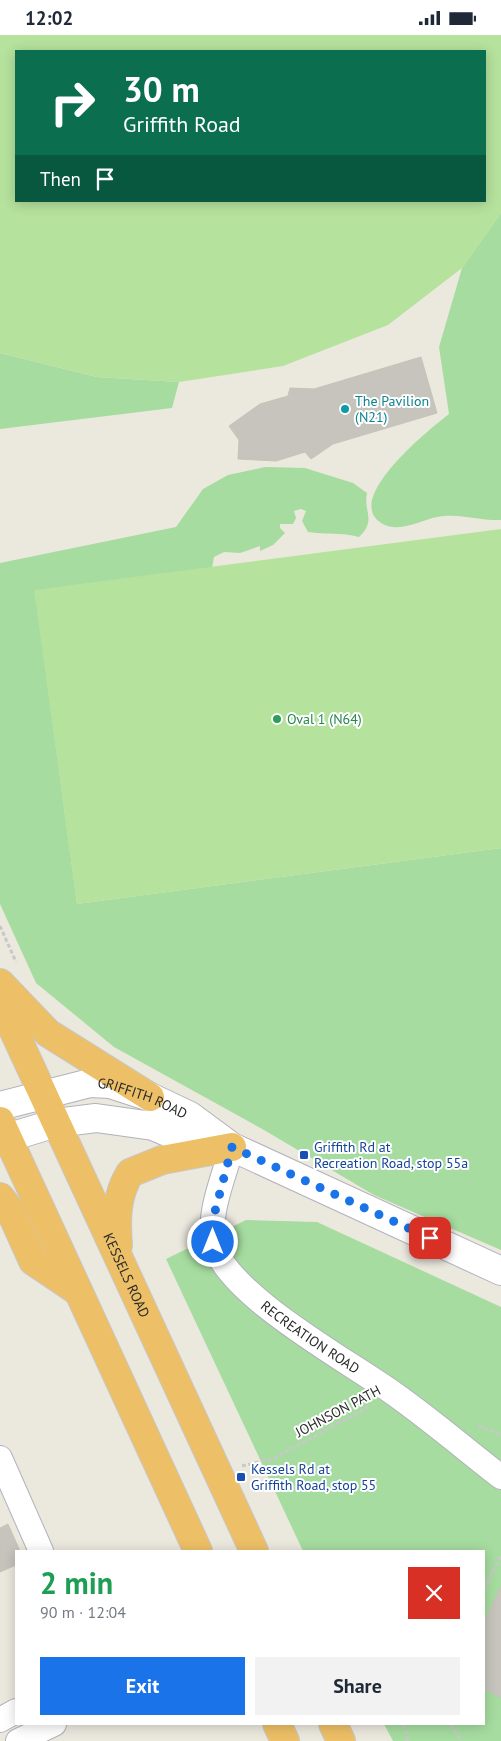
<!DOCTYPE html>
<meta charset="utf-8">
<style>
:root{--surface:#fff;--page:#f2f2f3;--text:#1f2937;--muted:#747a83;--accent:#1a73e8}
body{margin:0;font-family:"PT Sans",sans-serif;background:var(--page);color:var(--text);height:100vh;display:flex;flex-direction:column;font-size:19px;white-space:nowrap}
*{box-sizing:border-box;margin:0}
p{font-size:16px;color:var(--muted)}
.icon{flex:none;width:28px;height:28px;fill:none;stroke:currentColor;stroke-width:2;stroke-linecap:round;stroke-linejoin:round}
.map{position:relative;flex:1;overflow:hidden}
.drawer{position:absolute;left:15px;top:1515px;width:470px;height:175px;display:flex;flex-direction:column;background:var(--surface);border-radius:0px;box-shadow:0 2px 12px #0003}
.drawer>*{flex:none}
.top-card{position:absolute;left:15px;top:15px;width:471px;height:152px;border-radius:0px;box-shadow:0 2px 12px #0003;background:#0b6e4f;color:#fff;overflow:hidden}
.pin{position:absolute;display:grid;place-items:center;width:42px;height:42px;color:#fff;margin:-21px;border-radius:10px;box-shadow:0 2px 8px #0006}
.me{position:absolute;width:55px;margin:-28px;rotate:0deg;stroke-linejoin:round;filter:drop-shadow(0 0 4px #0008)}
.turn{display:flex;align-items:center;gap:18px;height:105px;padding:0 25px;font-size:22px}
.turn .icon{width:65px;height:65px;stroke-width:2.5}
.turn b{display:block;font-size:35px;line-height:42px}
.then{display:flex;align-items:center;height:48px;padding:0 25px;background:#0003;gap:10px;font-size:19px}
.round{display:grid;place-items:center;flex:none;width:52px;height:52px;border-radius:0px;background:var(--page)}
.head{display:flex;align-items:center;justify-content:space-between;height:85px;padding:0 25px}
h1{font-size:30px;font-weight:700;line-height:38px;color:#1e9e55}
.primary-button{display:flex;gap:10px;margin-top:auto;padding:10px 25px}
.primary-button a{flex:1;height:58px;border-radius:0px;background:var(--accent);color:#fff;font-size:20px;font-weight:700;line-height:58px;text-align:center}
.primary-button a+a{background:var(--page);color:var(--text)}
.status{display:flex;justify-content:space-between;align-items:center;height:35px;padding:0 25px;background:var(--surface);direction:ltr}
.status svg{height:14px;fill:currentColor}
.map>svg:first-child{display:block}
.green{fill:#a6dca0}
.pitch{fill:#b5e29d;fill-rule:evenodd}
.building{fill:#c6c4bd;stroke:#c6c4b7}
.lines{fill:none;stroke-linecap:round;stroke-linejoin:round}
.street-casing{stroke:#b2b1bc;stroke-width:26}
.secondary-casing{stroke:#b2b1bc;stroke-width:30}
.highway-casing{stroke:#c8c8c8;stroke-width:30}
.path{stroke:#c8c8c8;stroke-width:3;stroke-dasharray:4 2.5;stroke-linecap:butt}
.street{stroke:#fff;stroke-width:24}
.secondary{stroke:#fff;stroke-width:28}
.highway{stroke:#edbf66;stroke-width:28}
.route{stroke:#1a73e8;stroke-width:9;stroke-dasharray:0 16.2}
.culture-dot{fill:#0f9aa8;stroke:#fff;stroke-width:2}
.leisure-dot{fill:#2e9e5b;stroke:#fff;stroke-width:2}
.transit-dot{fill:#1a4fb4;stroke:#fff;stroke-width:2}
.labels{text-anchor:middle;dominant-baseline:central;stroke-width:4;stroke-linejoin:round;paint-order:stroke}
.culture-label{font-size:14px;fill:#0d838f;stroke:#fff;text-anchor:start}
.leisure-label{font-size:14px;fill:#27864d;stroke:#fff;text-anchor:start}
.street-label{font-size:14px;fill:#2a2a2a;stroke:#fff}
.transit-label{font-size:14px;fill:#164399;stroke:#fff;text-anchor:start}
</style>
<div class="status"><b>12:02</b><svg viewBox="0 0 49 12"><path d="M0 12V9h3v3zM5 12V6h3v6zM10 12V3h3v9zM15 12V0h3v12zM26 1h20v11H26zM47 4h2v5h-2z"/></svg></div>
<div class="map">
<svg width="501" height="1706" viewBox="0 0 501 1706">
<rect width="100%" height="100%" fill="#ebe8de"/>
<path class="green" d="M501 178V485C482 486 463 479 444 481 425 482 404 498 385 490 337 468 431 393 449 379L439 312 462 233Z
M0 318 97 342 179 347 172 373 0 394Z
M265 432 305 433 353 448 367 458C363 477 377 485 359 502 341 497 326 500 308 497L302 486 306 476 301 474 294 476 296 483 293 489H280V493L285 498 273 510 260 516V511L240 518 224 517 214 522 212 533 35 556 77 869 501 813V1215L374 1160 264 1095 114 1012 36 948 0 869V528L176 492 203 454 228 440Z
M246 1185 317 1187 501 1272V1706H393L384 1689H484V1516H303L166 1224Z"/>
<path class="pitch" d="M0 0H501V178L462 233 388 290 283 331 179 347 97 342 0 318ZM16 16H485V166H16Z
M501 494V813L77 869 34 555Z"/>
<path class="building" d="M421 322 437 378 333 409 311 424 305 417 276 426 238 424 239 405 229 391 260 369 288 361 290 353 314 354Z
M8 1489 20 1516H16V1530L0 1537V1493Z
M501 1551V1663L484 1654V1588Z"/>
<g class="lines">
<g class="street-casing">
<g id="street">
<path id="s1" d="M232 1112C224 1141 209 1175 213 1205 221 1257 350 1327 393 1358 430 1384 465 1414 501 1442"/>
<path d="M0 1423 41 1516"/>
<path d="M0 1685 16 1676"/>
<path d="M18 1706 54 1689"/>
</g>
</g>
<g class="secondary-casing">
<g id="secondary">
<path id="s2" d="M0 1071 90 1048 110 1049 150 1062 190 1081 232 1112 501 1236"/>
<path d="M0 1105 56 1088 96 1083 153 1091 195 1109 226 1112"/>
</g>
</g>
<g class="highway-casing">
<g id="highway">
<path d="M0 948 48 998 150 1062"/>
<path id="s3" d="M0 966 254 1516"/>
<path d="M0 1086 198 1516"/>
<path d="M0 1162 10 1175 33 1226 76 1255"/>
<path d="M118 1210C116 1183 116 1161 130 1138L162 1125 232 1112"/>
<path d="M277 1689 285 1706"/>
<path d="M333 1689 341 1706"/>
</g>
</g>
<path class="path" d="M0 891 16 927
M478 1391 501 1400
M242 1431 274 1423 369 1372
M484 1554 501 1520
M404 1689 408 1706
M451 1689 461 1706"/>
<use href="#street" class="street"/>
<use href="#secondary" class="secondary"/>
<use href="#highway" class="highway"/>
</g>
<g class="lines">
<path class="route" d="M213 1207V1184L232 1112 430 1203"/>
</g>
<circle class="culture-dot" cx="345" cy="374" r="5"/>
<circle class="leisure-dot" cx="277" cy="684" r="5"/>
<g class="transit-dot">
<rect x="299" y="1115" width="10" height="10" rx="2.5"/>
<rect x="236" y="1437" width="10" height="10" rx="2.5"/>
</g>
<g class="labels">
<g class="culture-label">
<text x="355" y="366">The Pavilion<tspan x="355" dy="16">(N21)</tspan></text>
</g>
<g class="leisure-label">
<text x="287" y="684">Oval 1 (N64)</text>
</g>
<g class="street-label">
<text stroke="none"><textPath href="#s2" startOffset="148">GRIFFITH ROAD</textPath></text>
<text stroke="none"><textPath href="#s3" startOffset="302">KESSELS ROAD</textPath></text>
<text stroke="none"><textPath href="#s1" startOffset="236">RECREATION ROAD</textPath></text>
<text transform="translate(338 1376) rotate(-28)">JOHNSON PATH</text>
</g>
<g class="transit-label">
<text x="314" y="1112">Griffith Rd at<tspan x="314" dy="16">Recreation Road, stop 55a</tspan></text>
<text x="251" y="1434">Kessels Rd at<tspan x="251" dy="16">Griffith Road, stop 55</tspan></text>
</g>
</g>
</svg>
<div class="pin" style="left:430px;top:1203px;background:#d93025"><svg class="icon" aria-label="arrive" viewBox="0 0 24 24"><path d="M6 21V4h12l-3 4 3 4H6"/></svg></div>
<svg class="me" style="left:213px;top:1207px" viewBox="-20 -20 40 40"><circle r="17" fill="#1a73e8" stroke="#fff" stroke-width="3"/><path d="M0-11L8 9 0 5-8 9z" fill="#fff"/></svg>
<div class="top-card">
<div class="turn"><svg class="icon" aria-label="right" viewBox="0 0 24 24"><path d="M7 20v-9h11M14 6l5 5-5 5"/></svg><div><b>30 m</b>Griffith Road</div></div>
<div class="then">Then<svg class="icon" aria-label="arrive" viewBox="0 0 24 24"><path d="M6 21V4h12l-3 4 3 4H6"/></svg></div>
</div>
<section class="drawer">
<div class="head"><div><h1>2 min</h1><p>90 m · 12:04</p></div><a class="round" style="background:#d93025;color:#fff"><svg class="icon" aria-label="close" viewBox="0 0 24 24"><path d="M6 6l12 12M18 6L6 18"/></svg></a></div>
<div class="primary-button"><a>Exit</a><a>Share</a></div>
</section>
</div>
